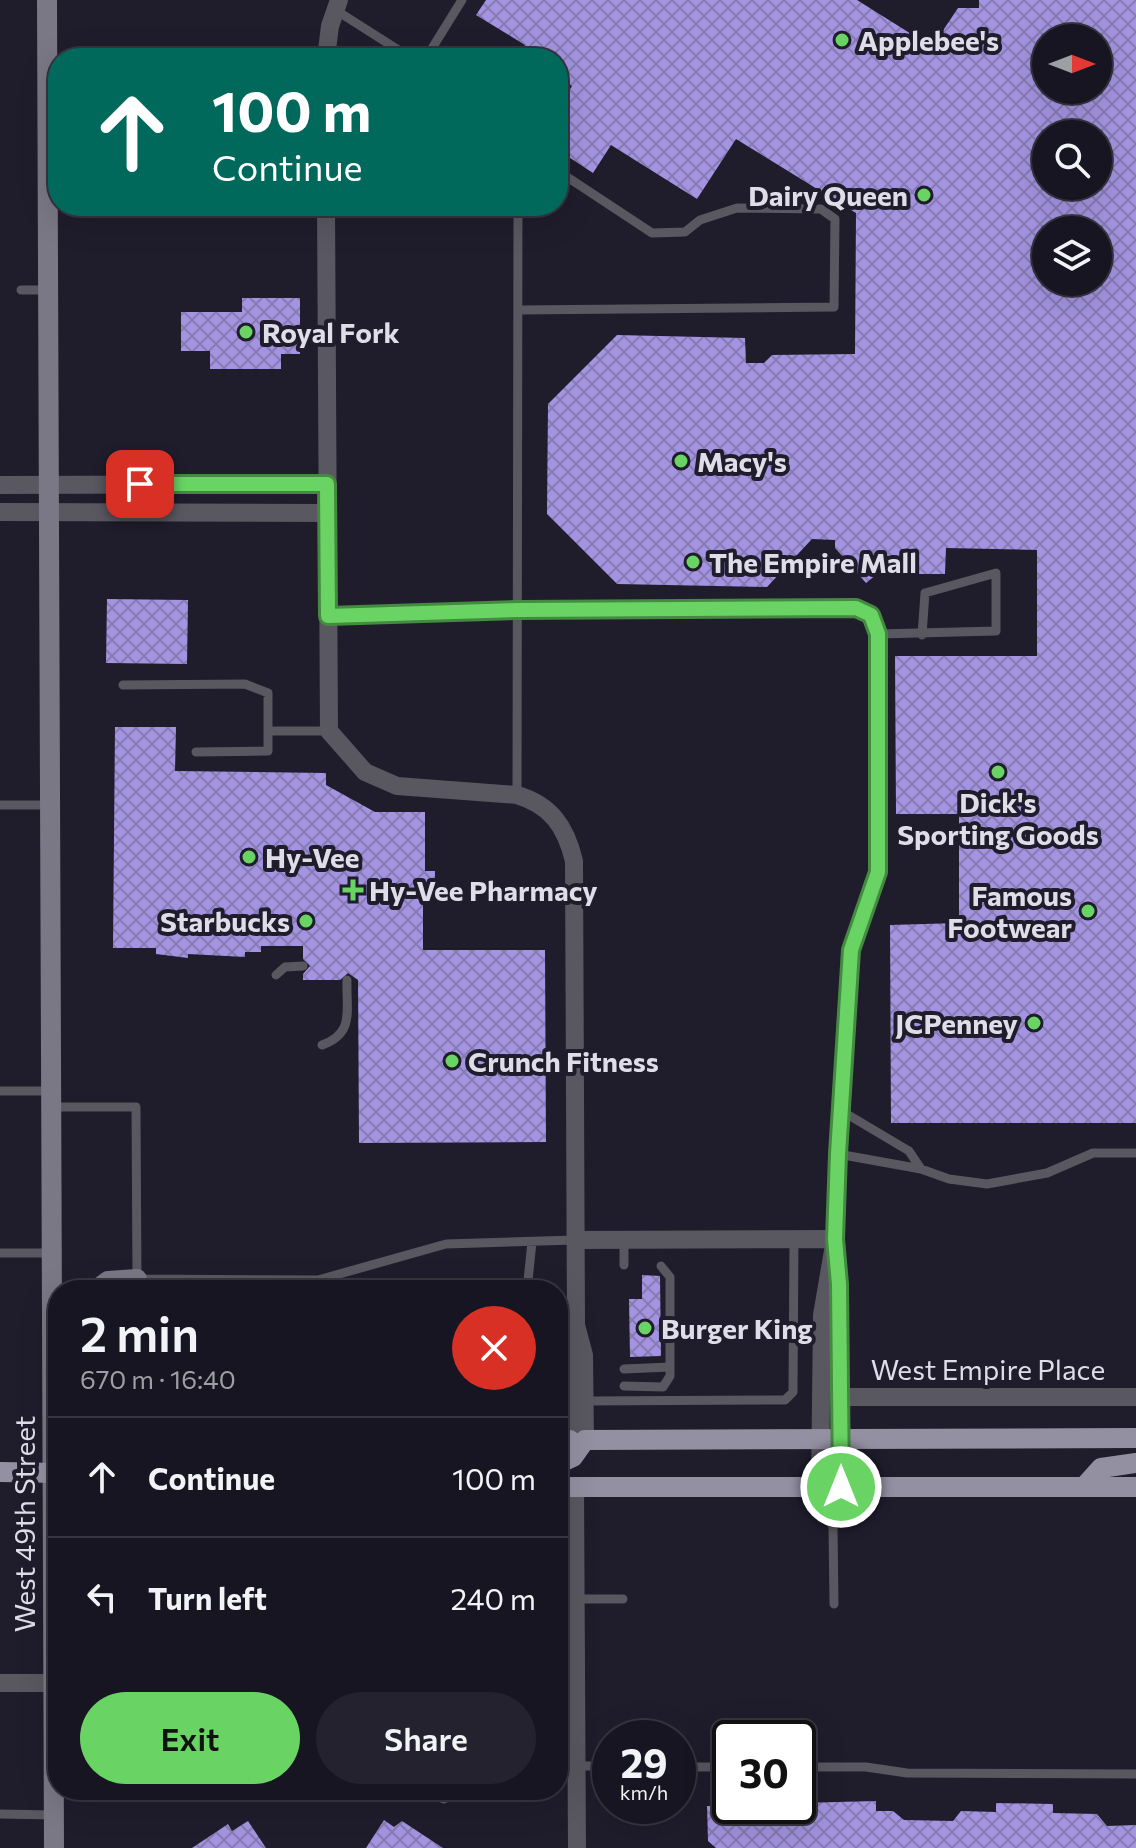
<!DOCTYPE html>
<meta charset="utf-8">
<style>
:root{--surface:#171521;--page:#24222e;--text:#f1f3f6;--muted:#9e9fa5;--line:#36343f;--accent:#69d464}
body{margin:0;font-family:Commissioner,sans-serif;background:var(--page);color:var(--text);height:100vh;display:flex;flex-direction:column;font-size:30px;white-space:nowrap}
*{box-sizing:border-box;margin:0}
p{font-size:26px;color:var(--muted)}
.icon{flex:none;width:44px;height:44px;fill:none;stroke:currentColor;stroke-width:2;stroke-linecap:round;stroke-linejoin:round}
.map{position:relative;flex:1;overflow:hidden}
.panel{position:absolute;left:48px;top:1280px;width:520px;height:520px;display:flex;flex-direction:column;background:var(--surface);border-radius:32px;box-shadow:0 8px 32px #0002,0 0 0 2px var(--line)}
.panel>*{flex:none}
.top-card{position:absolute;left:48px;top:48px;width:520px;height:168px;border-radius:32px;box-shadow:0 8px 32px #0002,0 0 0 2px var(--line);background:#00695c;color:#fff;overflow:hidden}
.needle{width:52px;rotate:90deg}
.tools{position:absolute;left:1032px;top:24px;display:grid;gap:16px}
.tools a{display:grid;place-items:center;width:80px;height:80px;border-radius:50%;background:var(--surface);box-shadow:0 8px 32px #0002,0 0 0 2px var(--line);font-size:40px}
.speed{position:absolute;left:592px;top:1720px;display:flex;gap:16px;font-size:40px;font-weight:700;text-align:center}
.speed>*{display:grid;place-content:center;width:104px;height:104px;border-radius:50%;background:var(--surface);box-shadow:0 8px 32px #0002,0 0 0 2px var(--line);line-height:1}
.speed small{font-size:20px;font-weight:400}
.speed .limit{border:4px solid #111;border-radius:12px;background:#fff;color:#111}
.pin{position:absolute;display:grid;place-items:center;width:68px;height:68px;color:#fff;margin:-34px;border-radius:16px;box-shadow:0 4px 12px #0006}
.me{position:absolute;width:88px;margin:-44px;rotate:0deg;stroke-linejoin:round;filter:drop-shadow(0 0 6px #0008)}
.turn{display:flex;align-items:center;gap:28px;height:168px;padding:0 32px;font-size:36px}
.turn .icon{width:104px;height:104px;stroke-width:2.5}
.turn b{display:block;font-size:56px;line-height:68px}
.round{display:grid;place-items:center;flex:none;width:84px;height:84px;border-radius:42px;background:var(--page)}
.head{display:flex;align-items:center;justify-content:space-between;height:136px;padding:0 32px}
h1{font-size:48px;font-weight:600;line-height:60px}
.primary-button{display:flex;gap:16px;margin-top:auto;padding:16px 32px}
.primary-button a{flex:1;height:92px;border-radius:48px;background:var(--accent);color:#111;font-size:32px;font-weight:600;line-height:92px;text-align:center}
.primary-button a+a{background:var(--page);color:var(--text)}
ul{padding:0;list-style:none}
li{display:flex;align-items:center;gap:24px;height:120px;padding:0 32px;border-top:2px solid var(--line)}
li div{flex:1}
li b{display:block;font-size:30px}
li em{font-style:normal}
.map>svg:first-child{display:block}
.building{fill:url(#building-cross-hatch);fill-rule:evenodd}
.lines{fill:none;stroke-linecap:round;stroke-linejoin:round}
.lane{stroke:#595760;stroke-width:9}
.street{stroke:#595760;stroke-width:18}
.secondary{stroke:#7a7885;stroke-width:20}
.primary{stroke:#9390a2;stroke-width:20}
.route-casing{stroke:#448a41;stroke-width:20}
.route{stroke:#69d464;stroke-width:14}
.poi-dot{fill:#69d464;stroke:#1f1c2c;stroke-width:3}
.labels{text-anchor:middle;dominant-baseline:central;stroke-width:8;stroke-linejoin:round;paint-order:stroke}
.poi-label{font-size:28px;font-weight:bold;fill:#dfdde8;stroke:#1f1c2c;text-anchor:start}
.street-label{font-size:28px;fill:#dfdde8;stroke:#1f1c2c}
</style>
<div class="map">
<svg width="1136" height="1848" viewBox="0 0 1136 1848">
<defs>
<pattern id="building-cross-hatch" width="8" height="8" patternUnits="userSpaceOnUse" patternTransform="scale(2)"><rect width="8" height="8" fill="#a393e1"/><path d="M0 0l8 8M0 8l8-8" fill="none" stroke="#867bb2"/></pattern>
</defs>
<rect width="100%" height="100%" fill="#1f1c2c"/>
<path class="building" d="M486 0H857L932 47 958 8H979V0H1136V1123H891L890 925 959 923V814H896L895 656H1037V550L946 548 945 574H877L866 583 835 548V540L812 539 767 587 617 584 547 514 548 404 617 335 745 338 746 363H764L772 355 855 354 856 213 736 139 697 199 611 145 593 173 558 150V109L572 86 558 77V58H517L525 45 476 15ZM1046 38H1098V90H1046ZM1046 134H1098V186H1046ZM1046 230H1098V282H1046Z
M242 298H300V354H281V369H210V351H181V312H242Z
M107 599 188 600 187 664 106 663Z
M115 727H176L175 771 326 773V785L375 812H425V871H435V896H423V950H545L546 1142 359 1143 358 980 348 973 340 980H303V974L310 966 303 959V946H261V952H245V957L188 954V958L156 954V948H113Z
M642 1275 660 1276 661 1356 630 1357 629 1299H642Z
M876 1801V1811H893L904 1820 953 1821 961 1811 996 1812V1803L1053 1804V1813L1097 1814 1107 1826 1136 1825V1848H716L708 1841 707 1806H798V1803Z
M384 1820 394 1827 402 1821 443 1848H366Z
M248 1821 266 1848H192L228 1824 232 1831Z"/>
<g class="lines">
<path class="lane" d="M334 9 411 58
M426 58 462 0
M21 290H48
M518 310 834 307 835 219 821 209 737 208 700 220 685 232 652 233 558 171
M328 616 518 610 856 608 871 615 878 634V872L851 950 835 1239
M878 634 996 631V573L925 593 922 635
M123 685 245 684 268 693V751L196 752
M269 731H329
M517 795 518 206
M0 805H49
M276 975 285 967 303 966
M322 1045C355 1033 346 1011 347 980
M0 1091H50
M50 1107H136L137 1279 318 1280 446 1244 575 1240
M840 1110 909 1151 921 1169
M838 1154 921 1169 949 1179 987 1184 1047 1173 1093 1153H1136
M0 1253H51
M624 1265V1240
M527 1290 532 1242
M624 1369 670 1367
M624 1386 663 1387 670 1376V1277L661 1266
M585 1401 785 1400 793 1392 794 1239
M820 1487 824 1510 833 1527
M575 1599H623
M834 1604 833 1527 840 1488
M576 1766H610
M678 1767H730
M798 1767H866L907 1773 1136 1774
M423 1790 444 1799
M0 1814 54 1815"/>
<path class="street" d="M326 58 330 26 339 0
M326 206 329 731 365 772 397 786 517 795C551 805 566 827 574 861L576 1325 584 1355 585 1440
M0 485 327 484
M0 512 327 513
M575 1240 835 1239
M838 1266 841 1487
M839 1397H1136
M570 1440 571 1348 574 1332
M575 1487 577 1848
M820 1487 822 1315 835 1239
M0 1683H53"/>
<path class="secondary" d="M47 0 54 1848
M96 1290 108 1281 137 1279"/>
<path class="primary" d="M558 1440H570
M558 1464 573 1457 585 1440 1136 1438
M0 1472 58 1473
M558 1487H1136
M1084 1487 1101 1468 1136 1463"/>
</g>
<g class="lines">
<g class="route-casing">
<path id="route" d="M140 484H327L328 616 518 610 856 608 871 615 878 634V872L851 950 838 1154 835 1239 839 1284 841 1487"/>
</g>
<use href="#route" class="route"/>
</g>
<g class="poi-dot">
<circle cx="842" cy="40" r="8"/>
<circle cx="924" cy="195" r="8"/>
<circle cx="246" cy="332" r="8"/>
<circle cx="681" cy="461" r="8"/>
<circle cx="693" cy="562" r="8"/>
<circle cx="998" cy="772" r="8"/>
<circle cx="249" cy="857" r="8"/>
<path d="M349 878h8v8h8v8h-8v8h-8v-8h-8v-8h8z"/>
<circle cx="1088" cy="911" r="8"/>
<circle cx="306" cy="921" r="8"/>
<circle cx="1034" cy="1023" r="8"/>
<circle cx="452" cy="1061" r="8"/>
<circle cx="645" cy="1328" r="8"/>
</g>
<g class="labels">
<g class="poi-label">
<text x="858" y="40">Applebee's</text>
<text x="908" y="195" text-anchor="end">Dairy Queen</text>
<text x="262" y="332">Royal Fork</text>
<text x="697" y="461">Macy's</text>
<text x="709" y="562">The Empire Mall</text>
<text x="998" y="802" text-anchor="middle">Dick's<tspan x="998" dy="32">Sporting Goods</tspan></text>
<text x="265" y="857">Hy-Vee</text>
<text x="369" y="890">Hy-Vee Pharmacy</text>
<text x="1072" y="895" text-anchor="end">Famous<tspan x="1072" dy="32">Footwear</tspan></text>
<text x="290" y="921" text-anchor="end">Starbucks</text>
<text x="1018" y="1023" text-anchor="end">JCPenney</text>
<text x="468" y="1061">Crunch Fitness</text>
<text x="661" y="1328">Burger King</text>
</g>
<g class="street-label">
<text x="988" y="1369">West Empire Place</text>
<text transform="translate(24 1524) rotate(-90)">West 49th Street</text>
</g>
</g>
</svg>
<div class="tools">
<a><svg class="needle" viewBox="-14 -14 28 28"><path d="M0-13l5 13h-10z" fill="#e53935"/><path d="M0 13l5-13h-10z" fill="#9e9fa5"/></svg></a>
<a><svg class="icon" aria-label="search" viewBox="0 0 24 24"><circle cx="10" cy="10" r="6"/><path d="M15 15l6 6"/></svg></a>
<a><svg class="icon" aria-label="layers" viewBox="0 0 24 24"><path d="M12 4l9 5-9 5-9-5zM3 14l9 5 9-5"/></svg></a>
</div>
<div class="speed"><div>29<small>km/h</small></div><div class="limit">30</div></div>
<div class="pin" style="left:140px;top:484px;background:#d93025"><svg class="icon" aria-label="arrive" viewBox="0 0 24 24"><path d="M6 21V4h12l-3 4 3 4H6"/></svg></div>
<svg class="me" style="left:841px;top:1487px" viewBox="-20 -20 40 40"><circle r="17" fill="#69d464" stroke="#fff" stroke-width="3"/><path d="M0-11L8 9 0 5-8 9z" fill="#fff"/></svg>
<div class="top-card">
<div class="turn"><svg class="icon" aria-label="ahead" viewBox="0 0 24 24"><path d="M12 20V5M6 11l6-6 6 6"/></svg><div><b>100 m</b>Continue</div></div>
</div>
<section class="panel">
<div class="head"><div><h1>2 min</h1><p>670 m · 16:40</p></div><a class="round" style="background:#d93025;color:#fff"><svg class="icon" aria-label="close" viewBox="0 0 24 24"><path d="M6 6l12 12M18 6L6 18"/></svg></a></div>
<ul>
<li><svg class="icon" aria-label="ahead" viewBox="0 0 24 24"><path d="M12 20V5M6 11l6-6 6 6"/></svg><div><b>Continue</b></div><em>100 m</em></li>
<li><svg class="icon" aria-label="left" viewBox="0 0 24 24"><path d="M17 20v-9H6M10 6l-5 5 5 5"/></svg><div><b>Turn left</b></div><em>240 m</em></li>
</ul>
<div class="primary-button"><a>Exit</a><a>Share</a></div>
</section>
</div>
